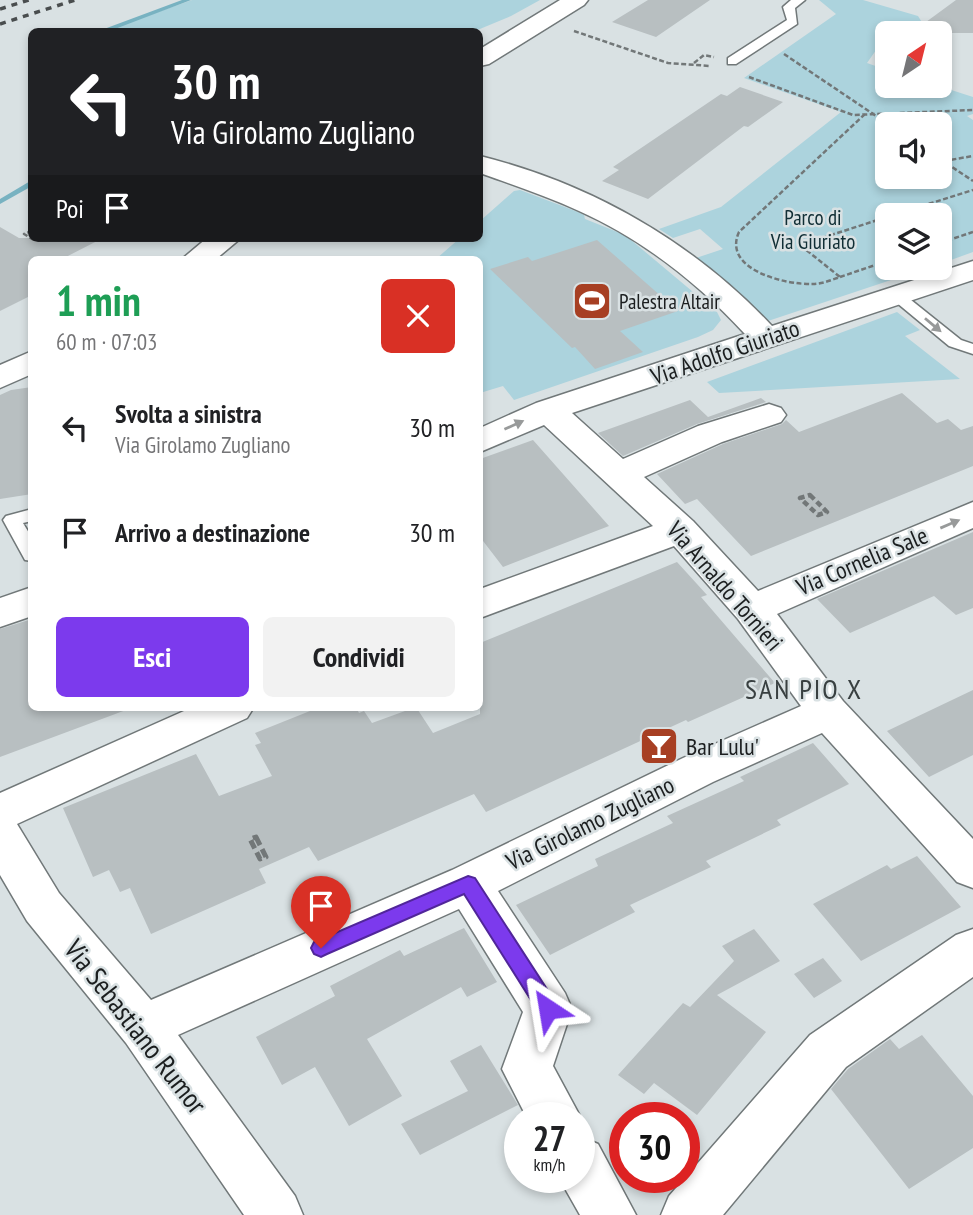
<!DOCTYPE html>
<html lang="it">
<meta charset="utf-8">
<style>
:root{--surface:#fff;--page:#f2f2f2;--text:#202124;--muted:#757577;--accent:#7c3aed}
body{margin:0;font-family:"PT Sans Narrow",sans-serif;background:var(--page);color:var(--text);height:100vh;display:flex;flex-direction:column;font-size:26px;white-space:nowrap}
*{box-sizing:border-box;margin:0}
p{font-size:23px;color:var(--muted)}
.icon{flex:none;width:38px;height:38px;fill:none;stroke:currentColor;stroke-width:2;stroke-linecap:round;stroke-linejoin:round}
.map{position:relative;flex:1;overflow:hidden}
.panel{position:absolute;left:28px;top:256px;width:455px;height:455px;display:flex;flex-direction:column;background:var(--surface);border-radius:10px;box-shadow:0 4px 10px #0003}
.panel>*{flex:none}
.guide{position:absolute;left:28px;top:28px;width:455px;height:214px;border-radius:10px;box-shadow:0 4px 10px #0003;background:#202124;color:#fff;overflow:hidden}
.needle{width:46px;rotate:35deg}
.tools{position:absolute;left:875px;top:21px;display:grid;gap:14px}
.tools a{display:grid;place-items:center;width:77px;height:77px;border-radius:10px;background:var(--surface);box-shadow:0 4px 10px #0003;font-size:35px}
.speed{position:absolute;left:504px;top:1102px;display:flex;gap:14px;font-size:35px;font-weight:700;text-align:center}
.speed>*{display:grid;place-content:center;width:91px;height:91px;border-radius:50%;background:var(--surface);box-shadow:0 4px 10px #0003;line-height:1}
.speed small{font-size:18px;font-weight:400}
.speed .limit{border:10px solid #d22;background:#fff;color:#111}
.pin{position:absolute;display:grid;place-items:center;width:60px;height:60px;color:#fff;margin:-72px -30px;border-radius:50% 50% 50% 0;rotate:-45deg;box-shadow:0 0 7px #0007}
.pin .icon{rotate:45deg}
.me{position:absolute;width:77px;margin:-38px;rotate:327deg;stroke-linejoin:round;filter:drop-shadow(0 0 5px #0008)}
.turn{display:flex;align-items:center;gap:24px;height:147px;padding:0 28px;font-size:32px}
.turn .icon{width:91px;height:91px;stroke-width:2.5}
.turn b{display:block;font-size:49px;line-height:60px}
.then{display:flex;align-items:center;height:66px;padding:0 28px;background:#0003;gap:14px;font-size:26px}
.round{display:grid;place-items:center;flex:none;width:74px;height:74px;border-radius:10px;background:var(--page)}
.overview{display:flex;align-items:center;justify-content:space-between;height:119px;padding:0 28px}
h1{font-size:42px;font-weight:700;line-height:52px;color:#1e9e55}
.action{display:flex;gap:14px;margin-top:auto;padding:14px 28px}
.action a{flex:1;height:80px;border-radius:10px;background:var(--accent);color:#fff;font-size:28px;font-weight:700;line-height:80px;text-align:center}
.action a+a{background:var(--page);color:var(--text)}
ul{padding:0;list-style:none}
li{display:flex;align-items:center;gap:21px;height:105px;padding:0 28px}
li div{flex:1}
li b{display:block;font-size:26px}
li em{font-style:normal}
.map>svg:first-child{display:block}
.green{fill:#acd3dd;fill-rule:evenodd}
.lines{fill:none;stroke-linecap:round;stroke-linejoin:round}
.stream{fill:#78b2c1;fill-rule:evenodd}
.building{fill:#b8bfc1}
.service-casing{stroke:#717879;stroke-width:3}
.minor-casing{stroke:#717879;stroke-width:3}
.path-far2{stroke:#727778;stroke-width:2.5;stroke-dasharray:5 2.5;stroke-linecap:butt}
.path-far1{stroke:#727778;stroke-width:4.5;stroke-dasharray:6 3.5;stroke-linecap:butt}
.path{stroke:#727778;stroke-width:5;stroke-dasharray:9 4.5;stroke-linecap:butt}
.service{fill:#fff;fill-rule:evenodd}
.minor{fill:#fff;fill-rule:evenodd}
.rail{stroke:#494d4e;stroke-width:3.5;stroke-dasharray:6 6;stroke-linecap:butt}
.oneway{fill:#989a9a}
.route{fill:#7c3aed;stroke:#51269a;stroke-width:2}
.labels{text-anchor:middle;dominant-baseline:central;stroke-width:5;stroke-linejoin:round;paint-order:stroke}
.far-park-label{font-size:21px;fill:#102e35;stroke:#d9e1e3}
.far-poi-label{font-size:21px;fill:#1b1e1f;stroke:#d9e1e3;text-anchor:start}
.street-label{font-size:24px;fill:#1b1e1f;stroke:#d9e1e3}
.poi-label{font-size:24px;fill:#1b1e1f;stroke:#d9e1e3;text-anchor:start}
.quarter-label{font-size:28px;letter-spacing:2px;fill:#394041;stroke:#d9e1e3}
.near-street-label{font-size:28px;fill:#1b1e1f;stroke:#d9e1e3}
</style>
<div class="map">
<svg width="973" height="1215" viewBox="0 0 973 1215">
<rect width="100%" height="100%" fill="#d9e1e3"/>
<path class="green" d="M192 0H540L511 16 475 31H104Z
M819 0H863L918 16 923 24 893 26 867 63 887 70V86H939L973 97V114L967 116 973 120V252L940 264V215H887V268H927L768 321 696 258 723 249 700 229 673 238 659 229 721 207 841 112 744 78 836 14ZM887 124H940V177H887Z
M520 190 578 212 584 215 585 219 625 235 717 312 721 320 713 330 698 337 514 400 503 386 480 393V259H436L460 238H480V221L514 191Z
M897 312 920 330 905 336 960 379 719 393 707 382Z"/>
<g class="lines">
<path class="stream" d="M182 0H191L107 32H96Z
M32 180V186L0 204V199Z"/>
</g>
<path class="building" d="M648 0H710L656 37 612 22Z
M956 0H973V33H911Z
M740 87 783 102 748 127 744 126 648 199 602 181 619 170 613 167 721 94 727 96Z
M0 227 19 238H103L62 259H32V295L0 311Z
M597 240 678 311 620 331 643 352 595 369 575 347 572 348 490 269 528 257 532 261Z
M32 387V494L0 499V395L11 390Z
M902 393 937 423 948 419 961 430 973 426V466L751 556 697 499 685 504 657 474 723 444 782 424 786 420 799 432Z
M761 398 766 402 697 424 623 456 598 433 690 400 708 417Z
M533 440 609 526 503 567 480 537V459Z
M973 532V608L956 615 934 596 850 633 817 599Z
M677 562 707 595 701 597 775 683 688 722 686 720 486 812 474 794 318 861 309 847 259 869 266 883 151 934 130 888 120 892 109 870 93 877 63 808 196 754 219 796 272 776 255 745 261 743 255 733 320 707H356L359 713 364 711 372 723 416 707 433 733 480 714V643Z
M32 619V707H126V710L0 757V629Z
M973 690V755L929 777 887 731Z
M813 743 849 784 777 820 781 825 706 861 711 867 630 905 635 912 550 955 516 905 598 866 595 859 673 823 667 816 744 781 740 777Z
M917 856 961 907 861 961 813 904 887 865 891 869Z
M464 928 497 982 467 997 461 987 367 1039 402 1096 349 1126 315 1067 282 1085 256 1037 335 996 330 986 400 950 404 956Z
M754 929 780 961 717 995 766 1032 697 1115 654 1083 644 1094 618 1075 683 1003 690 1007 734 961 722 946Z
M823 958 842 981 814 998 794 974Z
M922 1035 973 1096V1148L909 1189 831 1089 848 1069 890 1039 899 1049Z
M481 1045 518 1105 420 1155 401 1124 468 1091 450 1061Z"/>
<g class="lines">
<g class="service-casing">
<path id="service" d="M791 0H805L795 8 797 24 736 64H728V58L787 20 783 7Z
M896 290 901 292 961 340 973 344V354L949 346 891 298 888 295 891 292Z
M32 509V521L23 523 32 538V561L25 560 3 520 6 516Z"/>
</g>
<g class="minor-casing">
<path id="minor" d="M560 0H588L584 5 489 64 480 66V49Z
M480 156C592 184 693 242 772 326L973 261V280L572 413 623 459 698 426 769 404 781 408 786 415 781 422 722 442 644 477 693 521 758 591 973 502V528L777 614 843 701 973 839V888L957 882 822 733 713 782 498 891 565 993 572 1009 553 1066 581 1118 579 1121V1118H527L502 1069 523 1012 459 909 178 1035 295 1196 303 1215H244L126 1043 27 921 0 875V793L193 707H254L247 718 17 824 59 893 151 1000 452 870 683 758 801 706 738 619 674 546 480 618V589L653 526 544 425 480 452V428L536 403 745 334C699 284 642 239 579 211 547 196 513 185 480 173Z
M207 238H241L216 259H182Z
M32 351V374L0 388V365Z
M32 587V616L0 627V598Z
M973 929V977L846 1067 723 1215H661L669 1196 810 1035 956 935Z
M579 1136 598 1144 636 1215H580L559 1178H579Z"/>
</g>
<path class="path-far2" d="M574 31 668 63 710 66
M784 54 888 124
M694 63 704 55 714 57
M749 77 853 115 973 110
M865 114 739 232C722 269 784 285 813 284 822 284 831 280 840 277L800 245 887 217
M940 159 973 181
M944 161 973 156
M893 215 973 190
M32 231 24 234 34 240 37 238
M940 243 973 232
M840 277 887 261"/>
<path class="path-far1" d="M810 495 827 512 818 515 800 498Z"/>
<path class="path" d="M256 837 266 857 260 859 250 839Z"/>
<use href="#service" class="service"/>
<use href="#minor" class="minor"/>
<path class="rail" d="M0 9 29 0
M0 24 75 0"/>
</g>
<defs><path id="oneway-solid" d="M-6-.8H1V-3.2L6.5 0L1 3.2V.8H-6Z" transform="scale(1.75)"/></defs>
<g class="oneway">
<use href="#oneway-solid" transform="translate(933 325) rotate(40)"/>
<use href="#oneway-solid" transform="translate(514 425) rotate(-24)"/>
<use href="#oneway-solid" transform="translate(950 524) rotate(-23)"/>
</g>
<path class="route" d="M468 876 475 878 556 1003 559 1009 556 1016 548 1019 541 1016 464 894 327 954 321 957 314 954 311 948 314 942Z"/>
<defs>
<g id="stadium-square" transform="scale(2.0125)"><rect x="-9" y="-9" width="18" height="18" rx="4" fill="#a73f23" stroke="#d9e1e3"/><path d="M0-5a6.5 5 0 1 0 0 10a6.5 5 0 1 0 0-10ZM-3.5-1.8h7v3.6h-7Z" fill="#fff"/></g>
<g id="bar-square" transform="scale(2.0125)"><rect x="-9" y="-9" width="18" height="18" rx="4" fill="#a73f23" stroke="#d9e1e3"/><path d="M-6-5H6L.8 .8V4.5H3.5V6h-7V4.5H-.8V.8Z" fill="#fff"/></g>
</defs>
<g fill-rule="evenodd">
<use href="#stadium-square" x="592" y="301"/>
<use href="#bar-square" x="659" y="746"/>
</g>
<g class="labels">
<g class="far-park-label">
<text x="813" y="217">Parco di<tspan x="813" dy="24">Via Giuriato</tspan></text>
</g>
<g class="far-poi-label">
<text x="619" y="301">Palestra Altair</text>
</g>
<g class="street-label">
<text transform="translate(725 352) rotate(-19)">Via Adolfo Giuriato</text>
<text transform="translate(862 561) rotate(-23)">Via Cornelia Sale</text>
<text transform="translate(725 586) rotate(49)">Via Arnaldo Tornieri</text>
<text transform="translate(590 823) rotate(-26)">Via Girolamo Zugliano</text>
</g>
<g class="poi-label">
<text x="686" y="746">Bar Lulu'</text>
</g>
<g class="quarter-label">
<text x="804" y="688">SAN PIO X</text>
</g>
<g class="near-street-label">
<text transform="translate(136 1026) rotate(52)">Via Sebastiano Rumor</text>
</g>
</g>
</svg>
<div class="tools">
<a><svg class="needle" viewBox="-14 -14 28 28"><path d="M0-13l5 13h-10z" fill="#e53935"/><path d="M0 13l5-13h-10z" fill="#757577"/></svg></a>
<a><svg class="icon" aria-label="sound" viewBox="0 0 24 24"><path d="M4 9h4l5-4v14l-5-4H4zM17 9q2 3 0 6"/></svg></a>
<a><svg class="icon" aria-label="layers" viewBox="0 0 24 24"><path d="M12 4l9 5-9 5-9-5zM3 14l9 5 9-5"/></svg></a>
</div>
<div class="speed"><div>27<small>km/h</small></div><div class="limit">30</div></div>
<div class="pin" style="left:321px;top:948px;background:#d93025"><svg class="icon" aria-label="arrive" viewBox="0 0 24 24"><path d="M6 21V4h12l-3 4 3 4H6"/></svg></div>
<svg class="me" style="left:548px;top:1009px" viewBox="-20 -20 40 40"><path d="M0-17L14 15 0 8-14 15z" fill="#7c3aed" stroke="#fff" stroke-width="4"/></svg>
<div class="guide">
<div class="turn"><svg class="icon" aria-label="left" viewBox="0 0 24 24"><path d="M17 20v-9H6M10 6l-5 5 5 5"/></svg><div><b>30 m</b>Via Girolamo Zugliano</div></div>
<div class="then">Poi<svg class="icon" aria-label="arrive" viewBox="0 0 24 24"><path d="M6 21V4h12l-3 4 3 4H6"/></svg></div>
</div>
<section class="panel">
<div class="overview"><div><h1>1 min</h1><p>60 m · 07:03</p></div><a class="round" style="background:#d93025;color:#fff"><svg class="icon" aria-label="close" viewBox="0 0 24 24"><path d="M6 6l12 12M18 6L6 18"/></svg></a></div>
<ul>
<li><svg class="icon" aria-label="left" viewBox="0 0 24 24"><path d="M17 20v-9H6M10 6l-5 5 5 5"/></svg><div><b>Svolta a sinistra</b><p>Via Girolamo Zugliano</p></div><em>30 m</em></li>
<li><svg class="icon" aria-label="arrive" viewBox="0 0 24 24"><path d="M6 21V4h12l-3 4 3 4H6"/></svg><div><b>Arrivo a destinazione</b></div><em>30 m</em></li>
</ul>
<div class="action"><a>Esci</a><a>Condividi</a></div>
</section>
</div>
